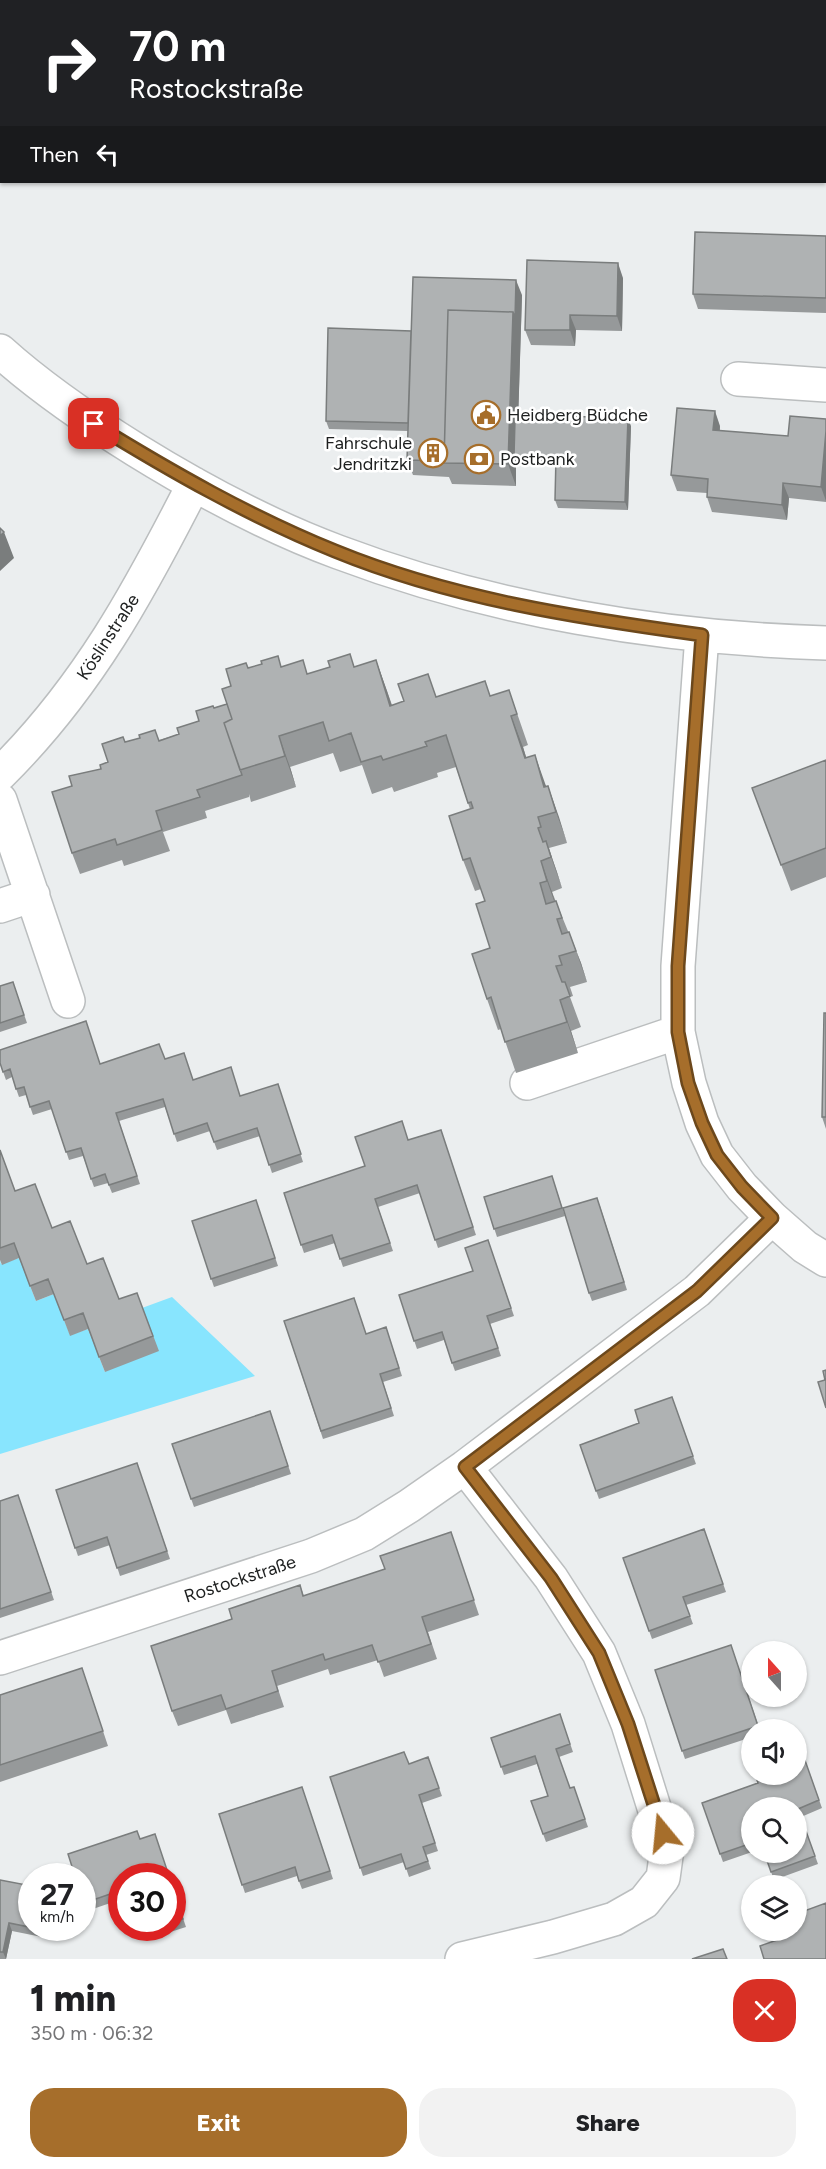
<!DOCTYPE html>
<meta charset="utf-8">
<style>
:root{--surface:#fff;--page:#f2f2f2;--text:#202124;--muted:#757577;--accent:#a66e2b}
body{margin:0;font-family:Figtree,sans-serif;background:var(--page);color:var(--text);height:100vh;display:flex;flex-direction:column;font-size:22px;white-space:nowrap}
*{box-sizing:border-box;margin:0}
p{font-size:20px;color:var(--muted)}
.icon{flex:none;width:33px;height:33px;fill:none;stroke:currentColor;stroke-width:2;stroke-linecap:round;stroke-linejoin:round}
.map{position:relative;height:1959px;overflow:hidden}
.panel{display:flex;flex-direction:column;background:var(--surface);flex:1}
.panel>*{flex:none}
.hud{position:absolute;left:0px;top:0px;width:826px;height:183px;box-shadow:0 2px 4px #0004;background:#202124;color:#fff;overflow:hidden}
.needle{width:39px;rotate:339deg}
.fabs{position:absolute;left:741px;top:1641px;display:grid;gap:12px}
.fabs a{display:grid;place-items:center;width:66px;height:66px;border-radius:50%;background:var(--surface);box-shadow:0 2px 4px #0004;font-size:30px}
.speed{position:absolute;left:18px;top:1863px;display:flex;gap:12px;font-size:30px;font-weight:700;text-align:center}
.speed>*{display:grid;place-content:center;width:78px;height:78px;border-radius:50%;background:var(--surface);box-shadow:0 2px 4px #0004;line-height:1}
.speed small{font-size:15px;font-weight:400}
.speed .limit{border:9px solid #d22;background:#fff;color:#111}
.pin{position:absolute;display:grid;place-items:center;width:51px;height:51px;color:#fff;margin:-26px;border-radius:12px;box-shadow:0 3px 9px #0006}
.me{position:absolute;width:66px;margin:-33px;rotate:343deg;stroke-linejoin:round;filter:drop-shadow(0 0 4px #0008)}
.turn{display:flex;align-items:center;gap:21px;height:126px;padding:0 30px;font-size:27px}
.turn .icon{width:78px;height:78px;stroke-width:2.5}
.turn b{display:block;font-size:42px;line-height:51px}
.then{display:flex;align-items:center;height:57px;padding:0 30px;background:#0003;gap:12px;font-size:22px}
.round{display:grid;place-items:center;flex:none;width:63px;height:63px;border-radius:24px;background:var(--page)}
.overview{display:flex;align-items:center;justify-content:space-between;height:102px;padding:0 30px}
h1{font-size:36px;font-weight:800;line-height:45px}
.button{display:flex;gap:12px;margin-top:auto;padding:12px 30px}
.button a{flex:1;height:69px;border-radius:24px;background:var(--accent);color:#fff;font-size:24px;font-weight:800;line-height:69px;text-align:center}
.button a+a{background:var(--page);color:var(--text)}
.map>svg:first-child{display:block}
.green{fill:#88e5fe}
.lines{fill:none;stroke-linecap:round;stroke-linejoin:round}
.minor-casing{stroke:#bbbebf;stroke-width:36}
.minor{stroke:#fff;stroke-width:33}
.wall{fill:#96999a}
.shaded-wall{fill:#7a7d7d}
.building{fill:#afb2b3;stroke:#7a7d7d;stroke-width:1.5}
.route-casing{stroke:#6c481c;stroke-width:15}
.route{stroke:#a66e2b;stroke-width:10}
.labels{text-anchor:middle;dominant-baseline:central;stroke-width:5;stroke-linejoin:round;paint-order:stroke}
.poi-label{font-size:18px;fill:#1d1f1f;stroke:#fff;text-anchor:start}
.street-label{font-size:18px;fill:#1d1f1f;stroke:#fff}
</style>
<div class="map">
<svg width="826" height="1959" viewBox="0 0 826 1959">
<rect width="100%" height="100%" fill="#ebeeef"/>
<path class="green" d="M19 1258 36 1301 54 1294 70 1335 88 1329 105 1372 142 1308 172 1297 255 1376 0 1454V1260L1 1264Z"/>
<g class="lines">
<g class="minor-casing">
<path id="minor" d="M0 351C42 389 88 420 136 450 199 489 268 526 338 552 492 610 661 638 826 643
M738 379 826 385
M702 635 678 966V1032L689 1083 702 1123 717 1155 742 1187 772 1218 805 1247 826 1260
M0 774C87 688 139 592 194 484
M0 800 68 1001
M0 906 33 895
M527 1083 678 1032
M0 1658 311 1556 364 1534 409 1506 465 1467
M462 1959 553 1937 614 1919 644 1902 663 1878 667 1849 628 1724 599 1653 551 1578 465 1467 697 1291 772 1218"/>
</g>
<use href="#minor" class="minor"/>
</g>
<path class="wall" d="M86 0H518L515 2H86Z
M826 236V313L698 309 693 294Z
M623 278 622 331 576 330 575 346 531 345 525 330Z
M522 295 518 419 631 426 628 510 558 508 555 500 556 465 516 464V486L452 484 449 477 413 475 407 460 408 431 329 429 326 421 411 331Z
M826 419V502L789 498 787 520 712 512 707 497V493L677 491 671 475 720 426V431L788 436Z
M278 656 281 667 308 674 355 667 376 660 392 705 436 697 491 696 509 690 528 745 523 747 526 757 546 786H548L567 843 549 848 562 888 552 892 581 963 587 982 570 987 573 996 570 997 581 1027 571 1031 578 1053 516 1073 501 1029 498 1030 487 999 490 948 485 901 481 889 475 891 463 860 470 809 456 767 437 773 438 777 394 792 392 787 372 794 362 765 340 772 333 753 290 767 296 787 251 802 249 794V797L205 811 207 818 163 832 170 851 124 866 122 860 80 874 72 853V786L101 769 125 742 159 740 179 734 199 721 214 708 227 704 231 686 248 668 262 664Z
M826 760V877L791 891 752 788Z
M13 982 27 1023 0 1032V986Z
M826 1013V1129L822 1117Z
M165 1059 194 1080 241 1096 278 1084 303 1162 272 1173 260 1136 217 1150 210 1131 177 1142 165 1107 119 1121 140 1184 112 1193 108 1183 94 1187 83 1156 69 1160 52 1109 33 1115 26 1095 19 1097 12 1077 6 1080 0 1063 100 1064Z
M441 1130 476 1235 438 1248 420 1193 378 1207 393 1251 343 1267 335 1243 304 1253 284 1193 365 1166 408 1140Z
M0 1150 15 1191 87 1264 119 1299 137 1293 159 1351 105 1372 88 1329 70 1336 54 1294 36 1301 19 1258 2 1265 0 1260Z
M552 1176 565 1216 497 1237 484 1197Z
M256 1200 278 1266 214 1287 192 1221Z
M600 1206 627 1290 592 1301 589 1293Z
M488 1240 514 1316 490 1324 501 1356 455 1371 444 1340 417 1349 399 1295 473 1271Z
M284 1321 366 1334 386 1327 402 1376 383 1382 394 1416 323 1439Z
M672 1397 696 1464 599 1499 580 1445 639 1423Z
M270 1411 291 1474 194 1507 172 1444Z
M137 1463 170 1559 120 1576 110 1545 78 1556 56 1490Z
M18 1495 54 1600 0 1618V1501Z
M704 1529 726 1592 686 1605 693 1624 652 1639 623 1558Z
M451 1532 479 1615 428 1632 437 1659 384 1677 378 1660 330 1675 328 1669 277 1686 284 1707 231 1724 226 1710 178 1726 172 1711 232 1619 300 1585 304 1596 385 1569Z
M731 1645 760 1730H752V1737L685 1759 655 1670Z
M82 1668 108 1746 0 1782V1695Z
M560 1714 573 1752 559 1757 570 1788 574 1787 588 1827 546 1842 531 1801 548 1796 537 1764 504 1775 491 1738Z
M801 1749 822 1808 801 1817 818 1864 774 1880 764 1852 752 1808V1852L723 1862 702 1803 758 1783Z
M428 1757 442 1796 422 1803 438 1851 426 1855 431 1869 409 1877 404 1862 363 1876 330 1777 409 1764Z
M302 1787 333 1879 302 1889 297 1876 245 1893 219 1814Z
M122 1876V1899L87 1911 82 1898Z
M0 1880 49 1928 47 1938 12 1931 6 1959H0Z
M172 1886 186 1927 145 1940 140 1928H172Z"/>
<path class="shaded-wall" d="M618 263 623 278 622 331 617 316Z
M516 280 522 295 517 456H514L516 464V486L508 464 513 312Z
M570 315 576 330 575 346 570 330Z
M715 411 720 426 718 445 713 430Z
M628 418 631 426 628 510 625 502Z
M826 431V501L821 487Z
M783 483 789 498 787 520 782 505Z
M4 532 14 558 0 571V536Z
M376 660 387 691 402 737 390 706Z
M511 716 523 747 536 789 525 758Z
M279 736 290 767 296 787 285 756Z
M535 755 546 786 553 813 544 787Z
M548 786 559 817 567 843 556 812Z
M546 841 557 872 562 888 551 857Z
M541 861 552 892 558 912 547 881Z
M569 932 581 963 587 982 576 951Z
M560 1000 571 1031 578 1053 567 1022Z
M9 1923 12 1931 6 1959 3 1952Z
M44 1928H49L47 1938 44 1930Z"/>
<path class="building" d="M86 0H457L453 2H87Z
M695 232 826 236V298L693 294Z
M527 260 618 263 617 316 570 315V330H525Z
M413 277 516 280 515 318 513 312 448 310 444 461 407 460Z
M448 310 513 312 508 464 444 463Z
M328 328 411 331 408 423 326 421Z
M677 408 715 411 713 430 788 436 790 416 826 419V431L821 487 783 483 782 505 707 497 708 479 671 475Z
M558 416 628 418 625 502 555 500 556 457 514 456 515 419 558 421Z
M0 528 4 532 0 536Z
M350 654 354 667 376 660 390 706 404 701 398 684 428 674 436 697 485 681 490 696 509 690 517 714 511 716 525 758 535 755 544 787 548 786 556 812 538 817 541 827 538 828 543 842 546 841 551 857 541 861 547 881 540 883 546 904 556 901 562 918 557 919 562 934 569 932 576 951 559 956 562 965 556 966 562 982H565L570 996 560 1000 567 1022 505 1042 491 997 487 999 472 954 490 948 476 904 485 901 470 858 463 860 449 816 473 808 471 802 468 803 446 735 425 742 427 746 383 760 381 756 361 762 351 733 329 741 323 722 279 736 285 756 240 770 224 723 232 719 222 689 231 686 226 669 246 663 248 668 262 664 261 661 278 656 281 667 303 660 307 674 330 667 328 661Z
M227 704 232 719 224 723 242 775 197 790 200 797 156 811 162 830 117 845 115 839 72 853 52 792 72 786 69 776 101 769 100 765 108 762 102 744 123 737 125 742 140 738 139 735 155 730 159 741 179 734 177 728 199 721 196 711 213 706 214 708Z
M826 760V848L781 865 752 788Z
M13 982 24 1015 0 1023V986Z
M824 1013H826V1117H822Z
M86 1021 100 1064 159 1044 165 1059 184 1053 193 1080 231 1067 240 1096 278 1084 301 1154 269 1165 257 1128 214 1142 207 1123 174 1134 163 1099 116 1113 137 1176 109 1185 105 1174 91 1179 81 1148 66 1152 49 1101 30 1107 24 1087 16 1089 10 1069 3 1072 0 1063V1050Z
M402 1121 408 1140 441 1130 473 1227 435 1240 417 1185 375 1199 390 1243 340 1259 332 1235 301 1245 284 1193 365 1166 355 1137Z
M0 1150 15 1191 35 1184 52 1228 70 1221 87 1264 103 1258 119 1299 137 1293 153 1336 99 1357 83 1313 64 1320 48 1279 30 1286 14 1243 0 1248Z
M552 1176 562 1208 494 1229 484 1197Z
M597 1198 624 1282 589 1293 563 1208Z
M256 1200 275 1258 211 1279 192 1221Z
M488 1240 511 1308 487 1316 498 1348 452 1363 442 1332 414 1341 399 1295 473 1271 465 1248Z
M354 1298 366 1334 386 1327 399 1368 380 1374 391 1408 321 1431 284 1321Z
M826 1370V1408L818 1382 825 1380 823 1371Z
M672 1397 693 1456 596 1491 580 1445 639 1423 635 1410Z
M270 1411 288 1466 191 1499 172 1444Z
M137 1463 167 1551 117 1568 107 1537 75 1548 56 1490Z
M18 1495 51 1592 0 1609V1501Z
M704 1529 723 1584 683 1597 690 1616 649 1631 623 1558Z
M451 1532 474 1600 422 1617 431 1644 378 1662 372 1645 325 1660 323 1654 272 1671 278 1691 226 1709 221 1695 172 1711 151 1646 232 1619 229 1609 300 1585 303 1596 385 1569 380 1556Z
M731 1645 758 1726 682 1751 655 1670Z
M82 1668 103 1731 0 1765V1695Z
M560 1714 570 1744 556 1749 570 1788 574 1787 585 1819 543 1834 531 1801 548 1796 535 1756 501 1767 491 1738Z
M801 1749 819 1800 798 1809 815 1856 771 1872 764 1852H796V1808H752V1843L720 1854 702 1803 758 1783 755 1774H796V1751Z
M404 1752 409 1764 428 1757 439 1788 419 1795 435 1843 423 1847 428 1861 406 1869 401 1854 360 1868 330 1777Z
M302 1787 330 1871 299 1881 295 1867 242 1885 219 1814Z
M137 1831 140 1839 155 1834 169 1876H122V1890L84 1903 82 1898V1876H75L68 1854Z
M0 1880 32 1886V1928H44V1930L9 1923 3 1952H0Z
M172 1887 183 1919 172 1922Z
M826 1903V1959H764L760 1946 777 1940 774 1930H796V1914Z
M140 1928H157L142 1932Z
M723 1949 727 1959H692Z"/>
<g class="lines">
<g class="route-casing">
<path id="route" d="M94 424C172 472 251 517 335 551 452 599 579 618 702 635L678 966V1032L688 1083 702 1123 717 1155 742 1187 772 1218 697 1291 465 1467 551 1578 599 1653 628 1724 663 1833"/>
</g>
<use href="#route" class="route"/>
</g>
<defs>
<g id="civic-ring" transform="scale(1.5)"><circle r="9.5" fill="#fff" stroke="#a66e2b" stroke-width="1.5"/><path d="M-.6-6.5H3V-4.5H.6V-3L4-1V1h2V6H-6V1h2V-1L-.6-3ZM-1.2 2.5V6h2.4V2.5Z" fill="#a66e2b"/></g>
<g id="building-ring" transform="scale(1.5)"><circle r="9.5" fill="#fff" stroke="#a66e2b" stroke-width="1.5"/><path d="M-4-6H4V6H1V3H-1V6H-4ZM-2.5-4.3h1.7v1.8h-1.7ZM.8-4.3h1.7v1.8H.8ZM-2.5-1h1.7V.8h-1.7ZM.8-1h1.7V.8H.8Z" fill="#a66e2b"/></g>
<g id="bank-ring" transform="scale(1.5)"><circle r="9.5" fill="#fff" stroke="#a66e2b" stroke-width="1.5"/><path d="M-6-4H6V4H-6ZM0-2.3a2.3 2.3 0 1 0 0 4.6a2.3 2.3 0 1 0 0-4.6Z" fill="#a66e2b"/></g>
</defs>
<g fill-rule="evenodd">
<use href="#civic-ring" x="486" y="415"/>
<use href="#building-ring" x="433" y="453"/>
<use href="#bank-ring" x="479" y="459"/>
</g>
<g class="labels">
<g class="poi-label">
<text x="507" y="415">Heidberg Büdche</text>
<text x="412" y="443" text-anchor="end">Fahrschule<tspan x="412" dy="21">Jendritzki</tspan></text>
<text x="500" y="459">Postbank</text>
</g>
<g class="street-label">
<text transform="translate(108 637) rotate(-57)">Köslinstraße</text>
<text transform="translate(240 1579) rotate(-18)">Rostockstraße</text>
</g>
</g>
</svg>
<div class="fabs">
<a><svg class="needle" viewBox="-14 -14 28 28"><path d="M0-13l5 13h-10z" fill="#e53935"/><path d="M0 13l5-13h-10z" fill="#757577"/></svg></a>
<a><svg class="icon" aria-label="sound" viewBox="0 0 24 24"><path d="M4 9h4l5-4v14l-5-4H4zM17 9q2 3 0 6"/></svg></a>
<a><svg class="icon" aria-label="search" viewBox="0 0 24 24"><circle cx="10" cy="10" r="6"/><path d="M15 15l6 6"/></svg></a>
<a><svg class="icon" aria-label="layers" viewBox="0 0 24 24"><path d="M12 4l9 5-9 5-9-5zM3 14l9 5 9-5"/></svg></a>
</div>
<div class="speed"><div>27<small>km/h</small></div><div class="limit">30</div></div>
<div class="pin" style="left:94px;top:424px;background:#d93025"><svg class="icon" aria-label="arrive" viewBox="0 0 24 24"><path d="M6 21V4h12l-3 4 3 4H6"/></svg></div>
<svg class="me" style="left:663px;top:1833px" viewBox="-20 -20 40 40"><circle r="19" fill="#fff"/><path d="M0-13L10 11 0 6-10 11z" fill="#a66e2b"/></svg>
<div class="hud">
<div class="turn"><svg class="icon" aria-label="right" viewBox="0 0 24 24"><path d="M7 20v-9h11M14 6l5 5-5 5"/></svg><div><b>70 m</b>Rostockstraße</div></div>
<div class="then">Then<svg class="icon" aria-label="left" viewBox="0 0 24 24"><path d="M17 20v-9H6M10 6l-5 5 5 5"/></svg></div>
</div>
</div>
<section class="panel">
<div class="overview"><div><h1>1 min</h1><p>350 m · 06:32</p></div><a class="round" style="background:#d93025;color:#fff"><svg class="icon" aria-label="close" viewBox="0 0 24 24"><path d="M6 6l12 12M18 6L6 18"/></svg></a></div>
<div class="button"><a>Exit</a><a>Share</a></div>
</section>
